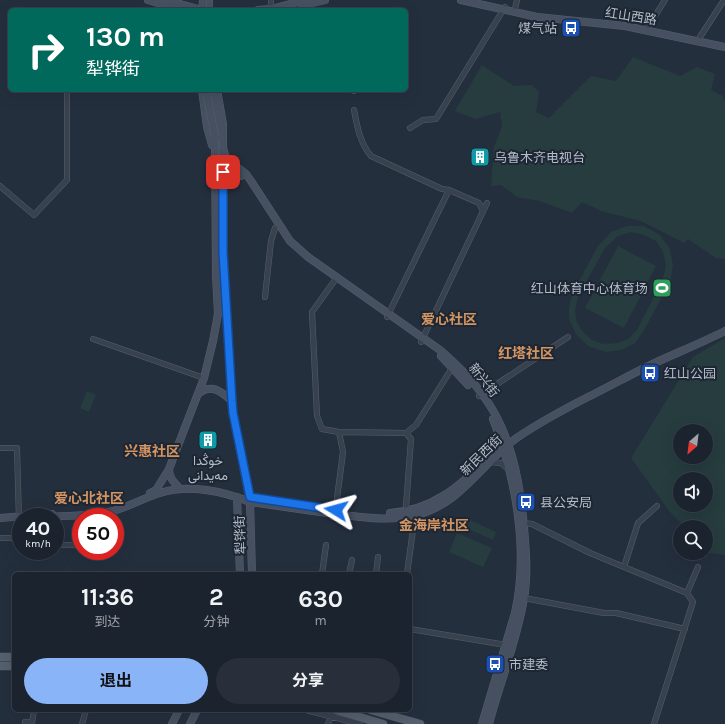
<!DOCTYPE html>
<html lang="zh">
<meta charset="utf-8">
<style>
:root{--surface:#1b232e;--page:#282f3a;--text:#f1f3f6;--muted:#a0a4aa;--line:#39404a;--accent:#8ab4f8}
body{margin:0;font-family:Karla,Vazirmatn,"Noto Sans SC",sans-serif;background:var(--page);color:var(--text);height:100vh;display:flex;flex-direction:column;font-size:15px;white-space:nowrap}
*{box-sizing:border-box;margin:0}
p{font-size:13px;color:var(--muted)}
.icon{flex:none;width:22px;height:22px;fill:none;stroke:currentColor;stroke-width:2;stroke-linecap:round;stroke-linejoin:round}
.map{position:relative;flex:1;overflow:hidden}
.panel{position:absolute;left:12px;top:572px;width:400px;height:140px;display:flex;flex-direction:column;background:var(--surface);border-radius:6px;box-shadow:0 4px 16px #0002,0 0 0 1px var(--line)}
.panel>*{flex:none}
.guide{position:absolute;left:8px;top:8px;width:400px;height:84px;border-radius:6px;box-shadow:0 4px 16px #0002,0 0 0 1px var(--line);background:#00695c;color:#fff;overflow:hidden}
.needle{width:26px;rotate:208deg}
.buttons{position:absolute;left:673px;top:424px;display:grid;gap:8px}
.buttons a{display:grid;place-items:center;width:40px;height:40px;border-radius:50%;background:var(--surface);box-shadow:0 4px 16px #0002,0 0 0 1px var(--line);font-size:20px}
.speed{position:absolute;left:12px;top:508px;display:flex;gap:8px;font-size:20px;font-weight:700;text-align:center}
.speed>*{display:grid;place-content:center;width:52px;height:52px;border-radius:50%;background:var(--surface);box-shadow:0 4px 16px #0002,0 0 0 1px var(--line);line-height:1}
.speed small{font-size:10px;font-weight:400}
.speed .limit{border:6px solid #d22;background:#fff;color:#111}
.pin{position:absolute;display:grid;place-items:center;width:34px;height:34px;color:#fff;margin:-17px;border-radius:8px;box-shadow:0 2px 6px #0006}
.me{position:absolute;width:44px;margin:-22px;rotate:278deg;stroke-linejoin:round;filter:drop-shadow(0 0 3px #0008)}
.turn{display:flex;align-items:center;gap:14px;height:84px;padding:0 12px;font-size:18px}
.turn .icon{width:52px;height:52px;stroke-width:2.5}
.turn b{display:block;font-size:28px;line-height:34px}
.eta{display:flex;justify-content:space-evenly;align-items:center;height:68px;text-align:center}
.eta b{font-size:24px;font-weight:700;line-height:28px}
.primary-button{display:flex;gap:8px;margin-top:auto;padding:8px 12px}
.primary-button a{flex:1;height:46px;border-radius:24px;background:var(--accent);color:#111;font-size:16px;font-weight:700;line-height:46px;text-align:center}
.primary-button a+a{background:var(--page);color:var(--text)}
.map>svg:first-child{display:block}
.green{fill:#263c3f;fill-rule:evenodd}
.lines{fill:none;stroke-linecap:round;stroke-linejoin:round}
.street-casing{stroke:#565f6c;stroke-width:6}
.secondary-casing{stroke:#565f6c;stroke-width:8}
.primary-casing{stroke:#414a57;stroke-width:9}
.street{stroke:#38414e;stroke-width:5}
.secondary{stroke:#465061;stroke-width:7}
.primary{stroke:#56606e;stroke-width:8}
.secondary-bridge-casing{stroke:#565f6c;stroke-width:8;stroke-linecap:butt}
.secondary-bridge{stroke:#465061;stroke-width:7}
.route-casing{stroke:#114b97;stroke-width:10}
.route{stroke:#1a73e8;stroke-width:7}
.labels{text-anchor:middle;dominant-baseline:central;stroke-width:4;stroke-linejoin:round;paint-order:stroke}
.street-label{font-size:13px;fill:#b4bcc9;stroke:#1d2633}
.poi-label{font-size:13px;fill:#b4bcc9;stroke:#1d2633;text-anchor:start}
.neighbourhood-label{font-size:14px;font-weight:bold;fill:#d59563;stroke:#1d2633}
</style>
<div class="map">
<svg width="725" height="724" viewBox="0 0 725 724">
<rect width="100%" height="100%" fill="#242f3e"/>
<path class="green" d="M633 57 680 76 697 67 715 74 711 90 723 96 725 103V259L716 258 688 239 684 243 641 221 601 211 582 202 572 213 539 201 517 197 501 185 491 186 494 147 502 126 500 112 476 119 455 111 482 65 514 86 532 85 539 92 536 112 549 118 591 76 616 81Z
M627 226H644L660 235 670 249 673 266 670 282 643 332 635 343 621 350 606 352 588 346 576 334 569 319V307L572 294 598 246 611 232ZM631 232 644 235 656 241 663 252 666 265 663 279 637 330 628 339 617 343 603 344 592 340 584 333 577 323 575 310 578 297 605 248 618 236Z
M618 246 656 266 624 328 585 308Z
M725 338V555L710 553 706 549V527H685L670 512 631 458 693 357ZM680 431H706V457H680ZM680 479H706V505H680Z
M87 391 96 395 89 412 80 408Z
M470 520 496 532 493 540 466 528Z
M457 533 492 548 483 567 449 552Z"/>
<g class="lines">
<g class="street-casing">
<path id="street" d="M271 9V0
M515 9 517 0
M648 27 665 0
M700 37 724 0
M354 90V91
M354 110C357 126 360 143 371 156L442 189 449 190 479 203 483 211
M410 128 423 120 436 119 505 7
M0 186 34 215 67 180V90
M335 280 312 312 317 416 322 429 339 432 406 433 416 425 452 368
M265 297 271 241 275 228
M387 317 449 190
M93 339 204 378
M421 342 487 203
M479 396 568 337
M406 433 411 439 406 507 415 515 407 574
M0 448H17L19 520
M490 462 501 463 509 470
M335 514 343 452 339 432
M523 523 532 524 590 553 687 593 693 602 654 724
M0 538H11L21 540
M55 545H81
M624 567 638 523 657 506
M322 574 326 545
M349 574 352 560
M376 574 378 557
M687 593 698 567
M524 598 604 613H616L685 629
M410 629 506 645
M306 710 360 724
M25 724V722L32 723 34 710
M82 724 86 710
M328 724 333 710"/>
</g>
<g class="secondary-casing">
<path id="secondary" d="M148 0 180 10
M165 0 202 10
M461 0 537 17 625 26 725 47
M302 5 325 0
M209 10V0
M258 10 271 9 306 0
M202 90 207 127 212 145
M212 90 220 137
M217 90 223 124V148L226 158 246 174 251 181 290 241 308 257 440 350C455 363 470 377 482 394 511 432 520 481 524 528 526 551 528 575 524 598 517 641 500 682 489 724
M223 153V252L232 401 233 413 250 502 252 574
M215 172C226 172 231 168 241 176
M441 356 468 385
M198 394C211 383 221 391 232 401
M180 489C174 482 169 478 169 469L204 378 213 341 218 314 216 275 215 137
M150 493 156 490 169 469
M237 497 240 574
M390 513C432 511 460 486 488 458
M47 517C67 515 89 517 109 512 127 508 143 498 160 493 189 484 223 491 250 502 278 506 306 510 334 514 361 517 389 522 416 515 462 504 482 462 518 437 542 421 568 407 594 394 616 383 637 371 659 361 681 351 703 342 725 331
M0 518 52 514
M172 724 179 710
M190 724 197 710
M482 724 515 613C529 551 516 478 493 419"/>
</g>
<g class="primary-casing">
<path id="primary" d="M0 657H14
M0 666H14
M336 710 383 724
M371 710 420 724"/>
</g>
<use href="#street" class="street"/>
<use href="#secondary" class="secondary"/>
<use href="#primary" class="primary"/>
<g class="secondary-bridge-casing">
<path id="secondary-bridge" d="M202 10 203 0
M206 90 215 137"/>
</g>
<use href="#secondary-bridge" class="secondary-bridge"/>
</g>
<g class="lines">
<g class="route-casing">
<path id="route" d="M223 172V252L232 401 233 413 250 497 336 510"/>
</g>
<use href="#route" class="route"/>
</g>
<defs>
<g id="bus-square" transform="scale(1)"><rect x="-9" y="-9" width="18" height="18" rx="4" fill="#1a4fb4" stroke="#1d2633"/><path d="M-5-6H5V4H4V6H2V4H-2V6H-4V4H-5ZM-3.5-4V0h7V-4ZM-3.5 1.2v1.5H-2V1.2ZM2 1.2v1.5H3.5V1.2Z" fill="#fff"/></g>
<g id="building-square" transform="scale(1)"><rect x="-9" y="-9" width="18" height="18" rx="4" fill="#0f9aa8" stroke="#1d2633"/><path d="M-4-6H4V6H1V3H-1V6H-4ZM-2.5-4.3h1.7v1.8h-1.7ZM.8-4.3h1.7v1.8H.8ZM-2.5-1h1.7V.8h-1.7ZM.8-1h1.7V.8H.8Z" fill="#fff"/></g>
<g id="stadium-square" transform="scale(1)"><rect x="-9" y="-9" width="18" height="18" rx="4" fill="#2e9e5b" stroke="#1d2633"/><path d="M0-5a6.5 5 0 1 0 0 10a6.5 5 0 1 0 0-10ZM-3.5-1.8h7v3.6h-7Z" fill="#fff"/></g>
</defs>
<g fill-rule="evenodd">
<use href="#bus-square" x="571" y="28"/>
<use href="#building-square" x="480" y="157"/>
<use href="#stadium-square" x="662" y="288"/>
<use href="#bus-square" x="650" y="373"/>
<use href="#building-square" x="208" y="440"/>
<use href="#bus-square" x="526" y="502"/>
<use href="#bus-square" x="495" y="664"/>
</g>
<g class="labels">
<g class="street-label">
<text transform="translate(631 16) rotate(9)">红山西路</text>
<text transform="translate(484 380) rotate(51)">新兴街</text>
<text transform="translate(481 455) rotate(-44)">新民西街</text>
<text transform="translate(240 535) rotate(-92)">犁铧街</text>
</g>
<g class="poi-label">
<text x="557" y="28" text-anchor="end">煤气站</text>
<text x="494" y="157">乌鲁木齐电视台</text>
<text x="648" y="288" text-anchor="end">红山体育中心体育场</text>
<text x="664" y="373">红山公园</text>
<text x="208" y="460" text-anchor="middle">خوڭدا<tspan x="208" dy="15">مەيدانى</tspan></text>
<text x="540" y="502">县公安局</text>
<text x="509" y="664">市建委</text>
</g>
<g class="neighbourhood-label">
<text x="449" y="319">爱心社区</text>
<text x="526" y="353">红塔社区</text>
<text x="152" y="451">兴惠社区</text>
<text x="89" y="498">爱心北社区</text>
<text x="434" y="525">金海岸社区</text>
</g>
</g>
</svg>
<div class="buttons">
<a><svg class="needle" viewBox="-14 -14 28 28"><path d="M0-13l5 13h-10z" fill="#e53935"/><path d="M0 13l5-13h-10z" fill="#a0a4aa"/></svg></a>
<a><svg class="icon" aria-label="sound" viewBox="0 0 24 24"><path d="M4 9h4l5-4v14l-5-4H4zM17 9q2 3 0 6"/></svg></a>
<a><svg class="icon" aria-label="search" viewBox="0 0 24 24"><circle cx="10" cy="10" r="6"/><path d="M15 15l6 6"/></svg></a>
</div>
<div class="speed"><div>40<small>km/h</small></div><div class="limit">50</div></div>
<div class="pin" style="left:223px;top:172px;background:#d93025"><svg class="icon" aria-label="arrive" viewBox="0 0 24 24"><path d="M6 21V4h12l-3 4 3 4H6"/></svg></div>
<svg class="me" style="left:336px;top:510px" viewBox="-20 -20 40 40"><path d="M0-17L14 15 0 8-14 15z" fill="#1a73e8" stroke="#fff" stroke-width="4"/></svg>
<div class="guide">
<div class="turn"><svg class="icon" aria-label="right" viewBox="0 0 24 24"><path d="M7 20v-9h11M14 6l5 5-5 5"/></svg><div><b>130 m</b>犁铧街</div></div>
</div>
<section class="panel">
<div class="eta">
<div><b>11:36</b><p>到达</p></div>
<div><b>2</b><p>分钟</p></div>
<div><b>630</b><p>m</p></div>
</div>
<div class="primary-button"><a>退出</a><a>分享</a></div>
</section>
</div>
